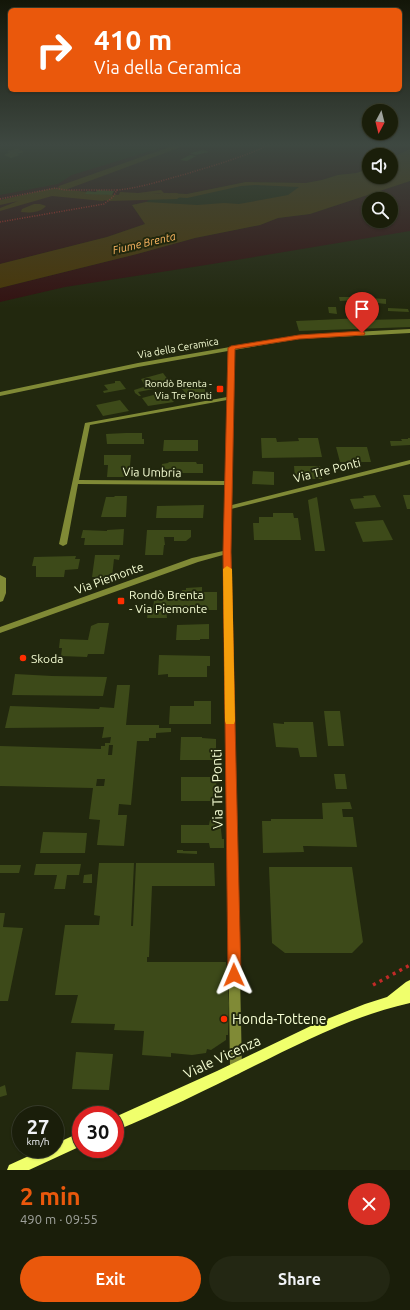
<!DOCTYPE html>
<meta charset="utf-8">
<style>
:root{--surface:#1a1e0a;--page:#232713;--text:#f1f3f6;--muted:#9fa29c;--line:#383c2b;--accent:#ea580c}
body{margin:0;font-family:Ubuntu,sans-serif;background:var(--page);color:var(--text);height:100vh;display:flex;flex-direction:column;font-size:15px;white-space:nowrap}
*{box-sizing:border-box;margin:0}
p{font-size:13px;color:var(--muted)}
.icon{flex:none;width:22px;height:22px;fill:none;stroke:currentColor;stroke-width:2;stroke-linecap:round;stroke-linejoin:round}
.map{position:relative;height:1170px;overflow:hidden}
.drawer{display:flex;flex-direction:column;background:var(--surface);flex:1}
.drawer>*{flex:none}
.top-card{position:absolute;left:8px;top:8px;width:394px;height:84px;border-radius:6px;box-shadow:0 1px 3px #0004,0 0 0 1px var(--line);background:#ea580c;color:#fff;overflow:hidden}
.needle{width:26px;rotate:187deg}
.fabs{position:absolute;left:362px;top:104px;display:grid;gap:8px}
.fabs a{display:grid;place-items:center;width:36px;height:36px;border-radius:50%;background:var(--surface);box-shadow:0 1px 3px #0004,0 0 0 1px var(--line);font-size:20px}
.speed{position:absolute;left:12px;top:1106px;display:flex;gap:8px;font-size:20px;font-weight:700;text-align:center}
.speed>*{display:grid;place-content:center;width:52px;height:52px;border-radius:50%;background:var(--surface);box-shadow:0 1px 3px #0004,0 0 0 1px var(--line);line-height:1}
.speed small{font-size:10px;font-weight:400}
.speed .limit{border:6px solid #d22;background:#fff;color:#111}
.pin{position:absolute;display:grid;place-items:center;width:34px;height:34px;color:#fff;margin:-41px -17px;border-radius:50% 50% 50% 0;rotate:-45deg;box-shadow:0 0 4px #0007}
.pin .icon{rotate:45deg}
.me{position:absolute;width:44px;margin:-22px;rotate:359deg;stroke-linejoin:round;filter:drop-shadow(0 0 3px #0008)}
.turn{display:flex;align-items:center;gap:14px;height:84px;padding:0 20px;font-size:18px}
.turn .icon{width:52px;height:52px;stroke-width:2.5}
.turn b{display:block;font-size:28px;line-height:34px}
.round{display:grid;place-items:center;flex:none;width:42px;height:42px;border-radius:21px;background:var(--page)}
.summary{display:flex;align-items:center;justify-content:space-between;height:68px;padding:0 20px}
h1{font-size:24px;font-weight:600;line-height:30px;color:var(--accent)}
.cta{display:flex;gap:8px;margin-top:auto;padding:8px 20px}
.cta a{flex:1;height:46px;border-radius:24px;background:var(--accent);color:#fff;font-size:16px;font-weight:600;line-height:46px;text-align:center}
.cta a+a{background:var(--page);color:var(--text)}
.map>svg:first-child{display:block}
.green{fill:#331211;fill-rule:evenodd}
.water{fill:#493607}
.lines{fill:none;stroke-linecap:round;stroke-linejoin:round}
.canal{fill:#493607;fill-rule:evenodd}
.building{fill:#3d4a19;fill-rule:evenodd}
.path-far1{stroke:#c12a27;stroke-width:1.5;stroke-dasharray:1 1.5;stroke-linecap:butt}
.path{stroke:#c12a27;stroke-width:3.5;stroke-dasharray:3 4.5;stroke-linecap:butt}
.minor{fill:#808a36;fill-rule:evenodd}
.secondary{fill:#f0ff6c;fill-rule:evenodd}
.route{fill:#ea580c;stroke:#983908}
.slow{fill:#f59e0b}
.poi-dot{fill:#ff2e01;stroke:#22280e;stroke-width:1.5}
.labels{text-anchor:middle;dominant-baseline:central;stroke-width:4;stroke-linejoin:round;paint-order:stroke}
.far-street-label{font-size:10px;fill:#f7ffd5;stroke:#22280e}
.far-poi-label{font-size:10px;fill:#f7ffd5;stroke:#22280e;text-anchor:end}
.far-water-label{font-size:11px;font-style:italic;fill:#ffb863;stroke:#22280e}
.street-label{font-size:12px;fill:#f7ffd5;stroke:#22280e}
.poi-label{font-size:12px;fill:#f7ffd5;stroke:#22280e;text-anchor:start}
.near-street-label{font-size:14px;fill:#f7ffd5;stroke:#22280e}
.near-poi-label{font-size:14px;fill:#f7ffd5;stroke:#22280e;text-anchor:start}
</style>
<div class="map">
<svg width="410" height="1170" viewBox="0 0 410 1170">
<rect width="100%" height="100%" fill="#22280e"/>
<path class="green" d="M173 144H226L257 148 266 144H410V149L391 158V155H369V168L357 173 338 175 322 180 306 183 246 182 187 194 163 193 154 196 146 202 132 205 145 224 107 237 0 264V195L58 184 72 175Z
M410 181V231L206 265 65 287 0 302V288L137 254 195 238 260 225 278 218 310 214ZM369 199H391V221H369Z"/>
<path class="water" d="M410 149V181L310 214 278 218 260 225 195 238 137 254 0 288V264L107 237 145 224 132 205 146 202 197 205 224 203 239 204 288 195 299 187 255 185 241 186 187 198 154 196 161 193C146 195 133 197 118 197L120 192 138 193 161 190 164 193 187 194 246 182 306 183 322 180 338 175 357 173 369 168V177H391V158Z
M54 188 87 192 86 194 112 195 103 201 52 196 0 211V208L18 201 0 205V200Z
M34 204H40L46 206C40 213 29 213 21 212L22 209Z"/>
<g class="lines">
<path class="canal" d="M178 144H189L65 190H59L58 188 59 186Z
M86 192 110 195 177 193 181 196 177 199 110 201 83 197 82 195Z"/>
</g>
<path class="building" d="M18 149 24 152 17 154 20 155 11 158 4 155 9 153 7 151Z
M203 150 209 152 195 155 190 153Z
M190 155 196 156 187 161 180 160Z
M97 190 114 191 112 195 85 194 87 191 96 192Z
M339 297H356L358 300 340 301Z
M368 298 386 299V304L368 302Z
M328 307H336L337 314 329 313Z
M388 308 408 309 409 312 388 311Z
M363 318V320L410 319V327L299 331 296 321Z
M163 373 169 381 156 384 159 388 138 392 141 396H139L135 393 134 390 150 385 145 386 141 379Z
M115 381H120L126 389 104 393 103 391 108 390 104 385 115 383Z
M203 384 205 387V395L202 396 204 398 191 400 182 389Z
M165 392 174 402 148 406 142 398Z
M120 400 129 411 103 416 96 405Z
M126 433H142V439H144V444H107L106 434Z
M261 438H276L277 442 299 441 298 438H318L322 457 262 458Z
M408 438H410V445L391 446 390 441H402L401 439H408Z
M164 440H198V451H163Z
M336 447H367L371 462H340Z
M104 455H131L129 477H107L108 465H104Z
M169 462H196L197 464H203V473H161L162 464 168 463Z
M294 466H320L322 479H295Z
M253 471 274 472V485L252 484Z
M375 495 381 507 354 509 350 499 364 498 363 496Z
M403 495H410V509H407Z
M115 496H127L126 517H101L106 497H114Z
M317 497 325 551H315L308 500Z
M204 505 203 518H156L157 506Z
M273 513H293L294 518H298L301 540H254L253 523H259V517H273Z
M383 520 393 540 363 542 355 522Z
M124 529 123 545H84L85 538H81L83 530 107 531V530Z
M147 530H191V537L186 541H174V537H164L165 545H164L163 555H145Z
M95 555H120L119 560 114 559 112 577H92Z
M76 556 75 559H80L78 569 65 570 64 577H36V566H32L34 557Z
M202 587V592H217V610H166L167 618H147L148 610H153L154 600H163V597L182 594V590H186V588Z
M98 623H109L104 654H88L87 657 61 656 62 648H59L60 639 88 640 91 626Z
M209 624V639H200V640H176L177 625Z
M159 655 210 656V666H207V677H168V674L158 675Z
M15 674 52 676 107 677 103 696 12 695Z
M117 685H130L126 725H159V728H171V732L156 733V738H149V741H137L131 805 119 804 118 815H127L124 846 97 845 100 820 89 819 93 788 0 786V746L101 749V746H105V743H110L111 737 102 738 104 727 5 728 10 706 99 709 100 707 114 708ZM109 745H113L112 755H108ZM97 779H105L104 786H96Z
M194 701H211V724H169L170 706H194Z
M324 711H340L344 746H328Z
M284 722H313L317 757H300L298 748 276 747 273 723 284 724Z
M181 737H202V738L216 739V760H180Z
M334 774H345L347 789H336Z
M181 777H216L217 801H181Z
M350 802 352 809H342L343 817H353L357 847 306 846H303L304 852 263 853 262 821H271V819H323L322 803Z
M210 820H220L222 839H224V848H210L209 843H181V825H209Z
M43 832 87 833 85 853H40Z
M177 850H183V851H197V854L177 853Z
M99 863H134L131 926H133L136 863H214L215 886H152L149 957H147V962H226L229 1003 228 1035H226V1040L211 1050 207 1049 206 1053 192 1055 171 1053V1057L142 1055 144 1031 114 1030 115 1024 71 1023 78 995H55L65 925H99L100 916 94 915Z
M36 864H81L79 875H67L65 889H54L57 875H34Z
M0 865H21L19 873H0Z
M269 867H352L363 942 352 953H285L272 943Z
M92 874V883H83L84 875Z
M0 913H5L3 927 23 928 8 1001H0Z
M76 1052 113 1054 109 1090 72 1089Z
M5 1085 7 1095 0 1097V1087Z"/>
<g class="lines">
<path class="path-far1" d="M117 190C141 188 163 180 186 174 215 165 244 157 271 144
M0 199 55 188 65 190H117L113 197 104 204 0 222"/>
<path class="path" d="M373 985 410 965"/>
<path class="minor" d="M410 329V333L299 339 234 350 232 505 410 460V464L231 509V552L242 1069 240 1073 236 1075 232 1073 230 1069 223 555 198 562 0 633V627L192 558 223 551 225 485 78 484 67 544 63 546 59 544 85 423 227 397 228 351 138 367 0 396V392L138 363 299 335ZM227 400 225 481 79 480 90 425Z
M0 575 6 578V593L3 601 0 602Z"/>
<path class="secondary" d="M410 980V1003C352 1016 303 1042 250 1068 206 1090 161 1112 115 1131V1117L217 1071 317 1023 365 1004 387 997 406 982Z
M81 1132V1146L29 1170H7L9 1165 44 1149H55V1144Z"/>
</g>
<linearGradient id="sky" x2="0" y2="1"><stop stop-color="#131608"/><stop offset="0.47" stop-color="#3e4841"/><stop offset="1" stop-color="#3e4841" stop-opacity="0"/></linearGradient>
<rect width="410" height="308" fill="url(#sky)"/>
<path class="route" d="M362 331 365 333 364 335 299 339 235 349 231 552 241 975 239 979 234 981 229 979 228 975 223 552 228 348 231 346 299 335Z"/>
<path class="slow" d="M227 566 232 569 235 721 234 724H226L225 721 223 569Z"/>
<g class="poi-dot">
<rect x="216" y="385" width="8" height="8" rx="2"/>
<rect x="117" y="597" width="8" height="8" rx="2"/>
<circle cx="23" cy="658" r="4"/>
<circle cx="224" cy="1019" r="4"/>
</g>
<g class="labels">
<g class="far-street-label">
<text transform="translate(178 348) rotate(-10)">Via della Ceramica</text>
</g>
<g class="far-poi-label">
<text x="212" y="383">Rondò Brenta -<tspan x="212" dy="12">Via Tre Ponti</tspan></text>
</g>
<g class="far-water-label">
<text transform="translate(144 243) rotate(-13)">Fiume Brenta</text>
</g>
<g class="street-label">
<text transform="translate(327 470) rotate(-14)">Via Tre Ponti</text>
<text transform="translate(152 472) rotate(1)">Via Umbria</text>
<text transform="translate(109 578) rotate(-20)">Via Piemonte</text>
</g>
<g class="poi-label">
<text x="129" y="594">Rondò Brenta<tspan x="129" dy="14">- Via Piemonte</tspan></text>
<text x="31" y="658">Skoda</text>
</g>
<g class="near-street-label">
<text transform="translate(217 789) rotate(-91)">Via Tre Ponti</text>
<text transform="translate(222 1057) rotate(-25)">Viale Vicenza</text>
</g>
<g class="near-poi-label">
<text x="232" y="1019">Honda-Tottene</text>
</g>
</g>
</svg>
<div class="fabs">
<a><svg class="needle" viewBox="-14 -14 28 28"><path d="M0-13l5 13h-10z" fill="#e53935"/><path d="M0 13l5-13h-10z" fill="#9fa29c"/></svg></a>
<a><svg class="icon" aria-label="sound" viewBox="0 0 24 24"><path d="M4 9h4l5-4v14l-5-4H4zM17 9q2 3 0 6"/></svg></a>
<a><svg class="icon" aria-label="search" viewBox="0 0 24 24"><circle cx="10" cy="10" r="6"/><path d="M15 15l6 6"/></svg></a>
</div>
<div class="speed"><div>27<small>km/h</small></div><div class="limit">30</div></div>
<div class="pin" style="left:362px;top:333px;background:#d93025"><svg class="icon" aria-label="arrive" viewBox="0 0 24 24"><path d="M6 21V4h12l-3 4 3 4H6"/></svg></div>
<svg class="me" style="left:234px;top:975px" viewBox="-20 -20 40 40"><path d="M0-17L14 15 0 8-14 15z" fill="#ea580c" stroke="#fff" stroke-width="4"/></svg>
<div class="top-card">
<div class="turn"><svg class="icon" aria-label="right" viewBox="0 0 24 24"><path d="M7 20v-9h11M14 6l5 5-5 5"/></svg><div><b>410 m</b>Via della Ceramica</div></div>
</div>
</div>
<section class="drawer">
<div class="summary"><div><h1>2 min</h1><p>490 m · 09:55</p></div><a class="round" style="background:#d93025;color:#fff"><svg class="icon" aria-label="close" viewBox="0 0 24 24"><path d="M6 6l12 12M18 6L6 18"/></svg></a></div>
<div class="cta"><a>Exit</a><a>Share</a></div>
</section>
